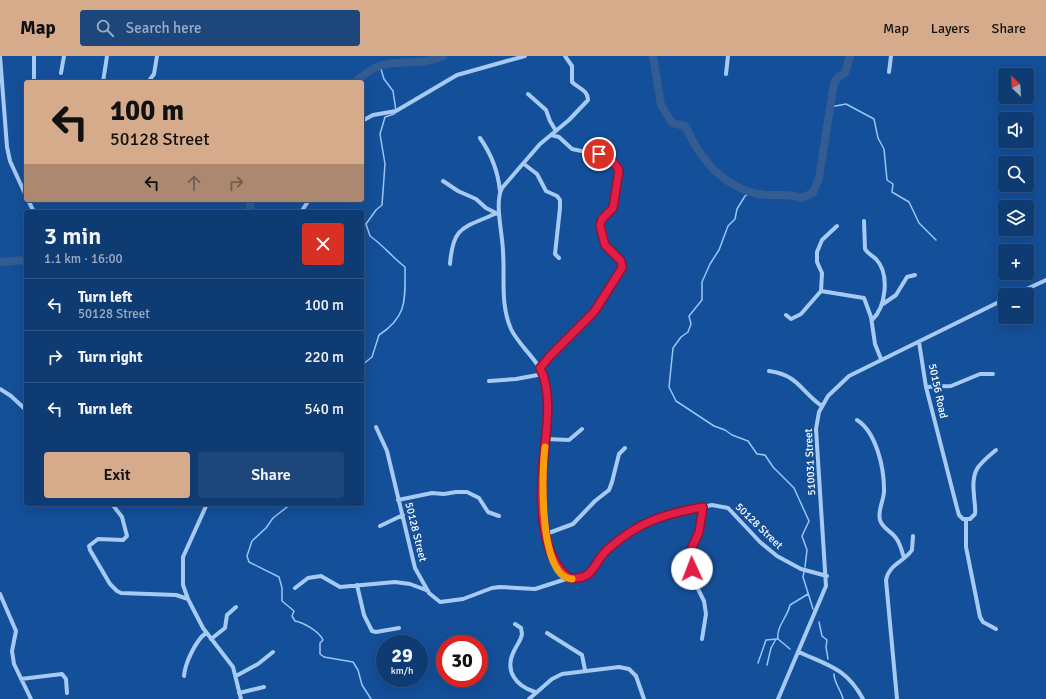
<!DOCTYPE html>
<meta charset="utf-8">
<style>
:root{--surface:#0f3b73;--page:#1d467b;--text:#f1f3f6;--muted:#9badc4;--line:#2f5585;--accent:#d6ab8b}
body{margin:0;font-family:Signika,sans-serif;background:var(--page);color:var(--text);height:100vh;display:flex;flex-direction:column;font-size:15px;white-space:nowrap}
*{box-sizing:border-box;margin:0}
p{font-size:13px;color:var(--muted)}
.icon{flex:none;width:22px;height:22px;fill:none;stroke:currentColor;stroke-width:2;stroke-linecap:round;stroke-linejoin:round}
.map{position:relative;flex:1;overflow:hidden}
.panel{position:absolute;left:24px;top:154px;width:340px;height:296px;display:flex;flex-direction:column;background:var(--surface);border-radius:4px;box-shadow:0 4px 16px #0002,0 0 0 1px var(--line)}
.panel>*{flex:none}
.hud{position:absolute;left:24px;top:24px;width:340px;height:122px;border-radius:4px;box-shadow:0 4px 16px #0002,0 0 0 1px var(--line);background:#d6ab8b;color:#111;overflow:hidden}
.needle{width:26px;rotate:335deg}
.controls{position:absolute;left:998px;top:12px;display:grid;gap:8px}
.controls a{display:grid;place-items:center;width:36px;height:36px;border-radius:4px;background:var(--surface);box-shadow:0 4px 16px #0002,0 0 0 1px var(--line);font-size:20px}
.speed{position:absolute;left:376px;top:579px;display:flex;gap:8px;font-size:20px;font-weight:700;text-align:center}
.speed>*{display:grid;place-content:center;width:52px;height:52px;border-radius:50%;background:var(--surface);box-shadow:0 4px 16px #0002,0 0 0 1px var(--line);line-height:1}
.speed small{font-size:10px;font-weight:400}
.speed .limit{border:6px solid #d22;background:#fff;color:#111}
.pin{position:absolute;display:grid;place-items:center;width:34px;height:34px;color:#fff;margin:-17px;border:2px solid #fff;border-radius:50%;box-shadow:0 1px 4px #0007}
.me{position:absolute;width:44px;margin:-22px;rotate:358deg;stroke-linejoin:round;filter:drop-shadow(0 0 3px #0008)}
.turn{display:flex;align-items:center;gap:14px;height:84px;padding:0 20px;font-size:18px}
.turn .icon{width:52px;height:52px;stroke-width:2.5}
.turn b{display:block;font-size:28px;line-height:34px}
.lanes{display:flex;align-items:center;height:38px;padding:0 20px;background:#0003;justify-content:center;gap:20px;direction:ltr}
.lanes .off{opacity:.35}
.round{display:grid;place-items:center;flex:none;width:42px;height:42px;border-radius:4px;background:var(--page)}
.head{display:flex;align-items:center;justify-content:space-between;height:68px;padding:0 20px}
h1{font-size:24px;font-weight:600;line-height:30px}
.cta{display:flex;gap:8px;margin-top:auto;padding:8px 20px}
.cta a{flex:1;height:46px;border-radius:4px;background:var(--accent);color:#111;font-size:16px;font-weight:600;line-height:46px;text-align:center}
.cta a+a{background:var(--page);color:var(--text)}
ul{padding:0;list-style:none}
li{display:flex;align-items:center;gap:12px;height:52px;padding:0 20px;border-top:1px solid var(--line)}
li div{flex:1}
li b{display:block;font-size:15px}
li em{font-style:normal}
header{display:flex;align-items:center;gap:24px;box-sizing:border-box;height:56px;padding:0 20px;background:var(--accent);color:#111}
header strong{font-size:19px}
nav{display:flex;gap:22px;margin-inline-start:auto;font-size:14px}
.search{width:280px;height:36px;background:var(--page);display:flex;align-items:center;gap:10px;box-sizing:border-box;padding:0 14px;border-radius:4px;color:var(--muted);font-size:15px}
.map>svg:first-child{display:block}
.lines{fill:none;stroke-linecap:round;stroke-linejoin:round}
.stream{stroke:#9ac5f5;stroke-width:1.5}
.river{stroke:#325c92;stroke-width:8}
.street{stroke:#a7caf3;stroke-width:4}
.route-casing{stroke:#92132f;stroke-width:10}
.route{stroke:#e11d48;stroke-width:7}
.slow{stroke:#f59e0b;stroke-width:7}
.labels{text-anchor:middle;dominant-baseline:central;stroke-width:4;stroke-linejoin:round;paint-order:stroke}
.street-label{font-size:11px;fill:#fff;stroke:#144f99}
</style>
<header>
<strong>Map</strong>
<div class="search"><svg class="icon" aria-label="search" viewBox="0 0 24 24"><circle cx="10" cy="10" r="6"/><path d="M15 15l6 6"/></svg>Search here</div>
<nav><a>Map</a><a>Layers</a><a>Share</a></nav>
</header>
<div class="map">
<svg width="1046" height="643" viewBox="0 0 1046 643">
<rect width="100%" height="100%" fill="#144f99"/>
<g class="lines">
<path class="stream" d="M830 51 846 48 874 63 878 82 884 93 887 124 893 128 892 136 909 146 919 167 936 184
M751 136 745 140 737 153 735 163 728 170 719 194 710 208 702 226V244L689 260 691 268 688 276 681 281 673 292 669 331 676 345 714 370 725 374 732 379 748 385 757 398 765 399 773 411 794 432 809 465 802 480 807 494 805 511
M362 309 372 301 379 279C408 260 405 243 405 211 392 201 383 189 370 180L366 168 376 154 382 149 385 108 380 78 385 61 394 58 396 55 393 35 384 23 380 10
M291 448 273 462 266 472 252 485 247 500 249 506 279 521 282 532V545L294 555 292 560 295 565C304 567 319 575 323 584L320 587V598L324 601 353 606 358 614 362 629 371 643
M804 516 803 521 813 553
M819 566 822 580 827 584 826 591 828 603
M790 593 778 583C776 571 788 560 790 549L808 538
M758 607 766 584 777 583
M767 609 771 592 776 583
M834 618C834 627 841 634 843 643"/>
<path class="river" d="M653 0 661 49 672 67 685 70C691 81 696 93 704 102 716 119 738 135 759 138 774 141 786 136 801 142L813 137 819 122 834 27 838 21 845 17 850 0
M355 26C362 21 370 13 379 10 400 3 421 10 443 0
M250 144V156
M0 206 26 204"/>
<path class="street" d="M0 0 7 91 10 105 26 140
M565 0 572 10V26C578 32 588 34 588 44L569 64 540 88 502 132C494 147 503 179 503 196 505 222 500 248 511 273 520 292 542 306 545 327 547 342 548 360 548 375 547 386 544 397 543 408 540 442 540 500 569 523
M889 16 891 0
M61 17 64 0
M726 18 728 0
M34 26V0
M103 26 107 0
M148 26 154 18 157 0
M528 38 546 54 550 65 556 75
M362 65 373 59 396 55 457 19 525 0
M480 82C492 99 498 115 500 135
M524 108 537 118 546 135 557 140 560 144V152L555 198 559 202
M443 125 458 135 476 143 486 152 498 158
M28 144 34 156
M301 156 309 144
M864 165 865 193C868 198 872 199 876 203 890 218 886 251 872 264
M837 170 822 184 817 196V206L822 217 821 235 864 242 871 261 875 288 881 303
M450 208C453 169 464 172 497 157
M1014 239 1046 224
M883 248 896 239 907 221 915 219
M786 259 791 263 801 258 821 235
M919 286 926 331 957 452 959 459 963 463H970L975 458C976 452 974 445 974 439 971 414 978 409 996 394
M540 312 550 300 594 256 622 212 621 205 605 189 600 170 603 163 613 150 619 117 617 110 605 100 572 93 559 81 551 79
M769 315C799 319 801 336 822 350
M489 325 516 323 543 318
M926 331 951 330 980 318H993
M0 333 11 340 26 354
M857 364C876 376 884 411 884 433 885 443 877 454 880 464 882 472 891 475 896 482 900 487 902 495 904 502
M376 371 387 395 415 512 429 537 440 546 463 543 492 532 500 531 535 533 563 524 584 521 592 516 606 494 638 469 666 459 712 449 728 452 760 486 777 500 801 513 827 520
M547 383 569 384 582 373
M398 444 432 437 444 438 456 436H467L479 442 488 456 499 460
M112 448 122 461 127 480 123 484 98 483 89 490 90 494 110 528 117 535 121 537 176 539 188 543
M207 448 183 501V529L188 543 203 572 233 611 241 643
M966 464V491L980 561 983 566 996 573
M380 470 403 459
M546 478 573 468 595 445 609 434 612 426 619 398 625 392
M357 529 364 559 372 575 376 576 399 572
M295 532 308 522 321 520 340 531 395 526 410 528 426 534
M0 538 16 575 12 595 14 608 31 643
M515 568 521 572 522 578C521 585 517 588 514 595 504 615 516 630 535 636
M547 577 582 599 585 614
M211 583 225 572 227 559 236 551
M702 583 706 558 704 545 694 525 691 496 699 476 703 451
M799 596C829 610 846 612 863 643
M184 620C185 607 196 584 206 577
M236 620 258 608 273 596
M21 623 62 618 66 623 67 637
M239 637 264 631
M529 643 552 623 562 618 619 611 629 613 636 620 644 643
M778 643 826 530 816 373 819 356 828 340 849 320 1005 243
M897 643 886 524C889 508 904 506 912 494L913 480"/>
</g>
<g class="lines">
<g class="route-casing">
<path id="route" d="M599 98 612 104 619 114 613 152 602 163 600 170 605 189 621 205 622 212 594 256 550 300 540 312C554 339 545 381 543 410 540 444 540 500 569 522 596 524 592 507 608 493 638 466 664 458 703 451L699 476 690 496 692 513"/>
</g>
<use href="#route" class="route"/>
<path class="slow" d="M545 391C542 414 538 521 572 523"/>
</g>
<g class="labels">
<g class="street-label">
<text transform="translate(938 335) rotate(78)">50156 Road</text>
<text transform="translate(810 406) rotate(-93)">510031 Street</text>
<text transform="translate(759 470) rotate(44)">50128 Street</text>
<text transform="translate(416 476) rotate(76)">50128 Street</text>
</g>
</g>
</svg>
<div class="controls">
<a><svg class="needle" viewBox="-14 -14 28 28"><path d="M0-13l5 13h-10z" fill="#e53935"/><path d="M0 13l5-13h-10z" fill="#9badc4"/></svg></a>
<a><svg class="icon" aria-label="sound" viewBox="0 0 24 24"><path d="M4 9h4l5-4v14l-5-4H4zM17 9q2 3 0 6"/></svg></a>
<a><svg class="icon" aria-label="search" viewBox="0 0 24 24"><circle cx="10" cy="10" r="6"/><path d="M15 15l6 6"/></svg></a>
<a><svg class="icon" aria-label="layers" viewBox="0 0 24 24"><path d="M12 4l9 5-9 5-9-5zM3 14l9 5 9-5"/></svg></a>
<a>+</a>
<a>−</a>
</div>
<div class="speed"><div>29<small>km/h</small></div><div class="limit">30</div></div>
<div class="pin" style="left:599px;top:98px;background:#d93025"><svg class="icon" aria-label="arrive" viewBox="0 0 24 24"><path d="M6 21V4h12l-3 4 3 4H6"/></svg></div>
<svg class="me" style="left:692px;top:513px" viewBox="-20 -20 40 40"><circle r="19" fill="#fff"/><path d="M0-13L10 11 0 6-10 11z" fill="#e11d48"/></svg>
<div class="hud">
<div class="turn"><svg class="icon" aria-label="left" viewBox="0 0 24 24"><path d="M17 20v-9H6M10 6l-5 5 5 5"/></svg><div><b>100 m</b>50128 Street</div></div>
<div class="lanes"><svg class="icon" aria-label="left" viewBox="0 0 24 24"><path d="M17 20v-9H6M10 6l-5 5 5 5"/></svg><svg class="icon off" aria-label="ahead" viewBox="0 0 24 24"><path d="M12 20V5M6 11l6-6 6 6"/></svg><svg class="icon off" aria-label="right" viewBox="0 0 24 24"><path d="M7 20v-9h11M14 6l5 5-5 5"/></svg></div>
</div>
<section class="panel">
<div class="head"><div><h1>3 min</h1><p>1.1 km · 16:00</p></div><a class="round" style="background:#d93025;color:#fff"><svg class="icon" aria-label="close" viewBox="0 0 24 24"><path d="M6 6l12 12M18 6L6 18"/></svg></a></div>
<ul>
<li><svg class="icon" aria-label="left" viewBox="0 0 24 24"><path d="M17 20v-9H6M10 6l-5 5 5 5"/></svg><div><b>Turn left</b><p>50128 Street</p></div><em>100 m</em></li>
<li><svg class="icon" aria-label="right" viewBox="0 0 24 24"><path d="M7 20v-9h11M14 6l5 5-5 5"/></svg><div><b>Turn right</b></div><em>220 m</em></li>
<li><svg class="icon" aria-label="left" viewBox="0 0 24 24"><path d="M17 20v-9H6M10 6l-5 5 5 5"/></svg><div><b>Turn left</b></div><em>540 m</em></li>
</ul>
<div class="cta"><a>Exit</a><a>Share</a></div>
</section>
</div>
